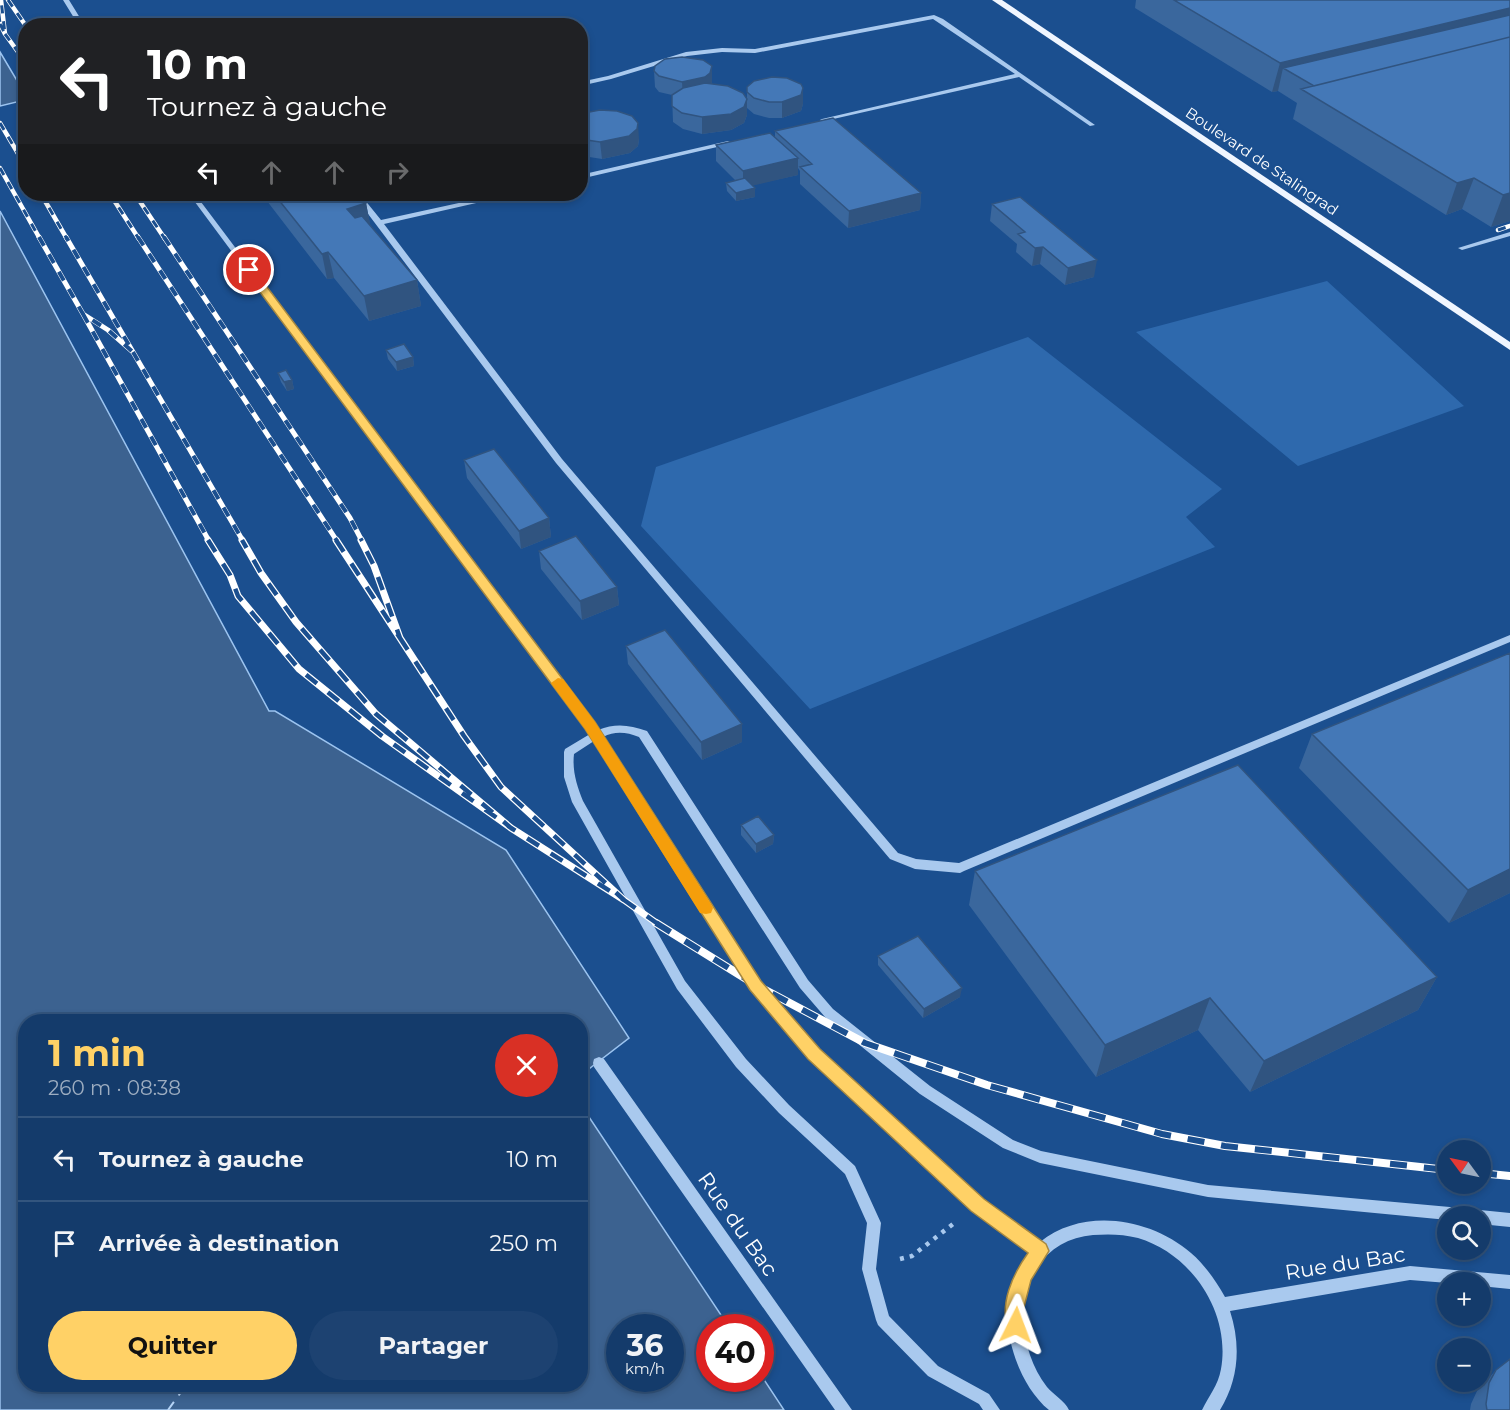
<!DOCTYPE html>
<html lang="fr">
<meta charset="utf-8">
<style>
:root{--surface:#143b6b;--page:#1d4271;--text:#f1f3f6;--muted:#9dadc1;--line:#33557e;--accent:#ffd166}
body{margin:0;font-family:Montserrat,sans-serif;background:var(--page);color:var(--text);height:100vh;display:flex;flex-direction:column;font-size:22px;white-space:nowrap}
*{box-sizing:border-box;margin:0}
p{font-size:20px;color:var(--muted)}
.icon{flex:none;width:33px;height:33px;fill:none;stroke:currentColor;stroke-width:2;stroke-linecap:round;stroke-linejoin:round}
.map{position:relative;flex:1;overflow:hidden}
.side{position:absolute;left:18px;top:1014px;width:570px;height:378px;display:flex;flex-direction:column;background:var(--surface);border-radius:24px;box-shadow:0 3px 9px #0003,0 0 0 2px var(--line)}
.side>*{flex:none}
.hud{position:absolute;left:18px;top:18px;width:570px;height:183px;border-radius:24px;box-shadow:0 3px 9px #0003,0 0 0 2px var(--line);background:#202124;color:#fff;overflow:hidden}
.needle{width:39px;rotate:303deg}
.controls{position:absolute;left:1437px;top:1140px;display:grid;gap:12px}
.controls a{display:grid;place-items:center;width:54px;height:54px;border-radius:50%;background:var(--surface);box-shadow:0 3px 9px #0003,0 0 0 2px var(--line);font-size:30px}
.speed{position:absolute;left:606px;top:1314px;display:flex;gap:12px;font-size:30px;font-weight:700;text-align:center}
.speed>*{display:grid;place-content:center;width:78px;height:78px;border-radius:50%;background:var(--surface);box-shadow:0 3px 9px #0003,0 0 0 2px var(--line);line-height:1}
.speed small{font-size:15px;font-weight:400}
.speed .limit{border:9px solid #d22;background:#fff;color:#111}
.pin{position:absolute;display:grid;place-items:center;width:51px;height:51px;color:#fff;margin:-26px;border:3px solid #fff;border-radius:50%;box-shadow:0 2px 6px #0007}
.me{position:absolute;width:66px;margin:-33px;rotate:3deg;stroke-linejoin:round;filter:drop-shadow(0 0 4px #0008)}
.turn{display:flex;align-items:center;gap:21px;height:126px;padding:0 30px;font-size:27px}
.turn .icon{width:78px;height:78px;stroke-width:2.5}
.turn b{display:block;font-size:42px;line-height:51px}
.lanes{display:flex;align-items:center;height:57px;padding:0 30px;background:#0003;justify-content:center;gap:30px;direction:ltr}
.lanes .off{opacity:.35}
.round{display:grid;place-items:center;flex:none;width:63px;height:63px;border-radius:32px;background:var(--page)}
.overview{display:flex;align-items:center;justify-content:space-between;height:102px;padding:0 30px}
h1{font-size:36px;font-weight:700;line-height:45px;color:var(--accent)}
.action{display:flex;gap:12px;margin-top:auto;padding:12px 30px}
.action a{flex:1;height:69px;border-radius:36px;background:var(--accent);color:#111;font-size:24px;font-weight:700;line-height:69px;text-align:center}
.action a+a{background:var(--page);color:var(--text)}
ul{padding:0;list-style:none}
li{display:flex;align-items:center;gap:18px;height:84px;padding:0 30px;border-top:2px solid var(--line)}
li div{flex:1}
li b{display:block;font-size:22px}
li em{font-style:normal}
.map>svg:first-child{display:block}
.green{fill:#2e69ad}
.water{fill:#3c6290;stroke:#9cc4f0;stroke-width:1.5;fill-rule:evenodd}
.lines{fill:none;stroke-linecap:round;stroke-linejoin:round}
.ferry{stroke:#b5d3f5;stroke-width:2;stroke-dasharray:10 8;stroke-linecap:butt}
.path{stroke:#a9c9ee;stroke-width:4.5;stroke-dasharray:4 6;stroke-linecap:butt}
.minor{fill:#a9c9ee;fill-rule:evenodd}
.major{fill:#f0f6ff;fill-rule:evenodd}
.rail-far3-casing{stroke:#fff;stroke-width:4.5}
.rail-far2-casing{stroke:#fff;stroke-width:5}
.rail-far1-casing{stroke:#fff;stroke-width:7}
.rail-casing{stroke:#fff;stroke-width:8}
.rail-far3{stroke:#1b4f8f;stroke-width:3;stroke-dasharray:8;stroke-linecap:butt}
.rail-far2{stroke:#1b4f8f;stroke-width:4;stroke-dasharray:10;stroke-linecap:butt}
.rail-far1{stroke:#1b4f8f;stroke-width:4.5;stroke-dasharray:14;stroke-linecap:butt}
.rail{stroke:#1b4f8f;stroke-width:6;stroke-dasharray:17;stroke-linecap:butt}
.wall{fill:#3a679d}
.shaded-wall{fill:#305480}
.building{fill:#4478b7;stroke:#305480;stroke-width:1.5}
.route{fill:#ffd166;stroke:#a68842;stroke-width:1.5}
.slow{fill:#f59e0b}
.labels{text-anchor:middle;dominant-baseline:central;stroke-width:4.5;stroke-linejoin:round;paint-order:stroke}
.far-street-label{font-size:15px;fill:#fff;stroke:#1b4f8f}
.near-street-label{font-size:21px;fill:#fff;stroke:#1b4f8f}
</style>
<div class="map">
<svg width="1510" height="1410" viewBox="0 0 1510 1410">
<rect width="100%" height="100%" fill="#1b4f8f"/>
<path class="green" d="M1327 281 1464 406 1298 466 1136 332Z
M1028 337 1222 489 1186 517 1215 547 810 709 641 526 656 467Z"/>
<path class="water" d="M0 52 25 94V100L0 106Z
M0 211 269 711H275L506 850 629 1038 581 1075 580 1022H26V1384H580L581 1105 729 1327 710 1328V1378H760L761 1375 784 1410H0ZM620 1328H670V1378H620Z"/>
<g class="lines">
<path class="ferry" d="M514 1022H529
M580 1047 594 1058
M168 1410 187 1384"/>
<path class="path" d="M900 1259 912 1256 953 1224"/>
<path class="minor" d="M63 0H69L85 26H79Z
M934 15 943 19 1095 125 1090 126 1019 77 820 122V120L822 119 1015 74 933 19 755 53 722 52 687 56 611 79 580 86V82L608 76 686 52 722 48 755 49Z
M728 141 730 142V144L580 179V175Z
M189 194H195L598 730C616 723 629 725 647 731L808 980 833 1009 930 1086 1013 1140 1041 1151 1208 1185 1472 1209 1477 1212 1480 1210 1510 1213V1227L1480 1224V1216H1448V1220L1208 1197 1040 1163 1003 1148 920 1094 825 1017 800 988 639 737C626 732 615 731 603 737L760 981 819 1050 982 1200 1040 1242C1084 1207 1150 1218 1191 1253 1205 1265 1216 1281 1225 1297L1410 1266 1510 1275V1289L1480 1286V1282L1448 1283 1410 1280 1230 1311C1241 1345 1239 1379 1220 1410H1202C1209 1395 1218 1386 1221 1369 1231 1313 1192 1254 1138 1238 1123 1234 1108 1234 1093 1235 1069 1237 1050 1248 1036 1268 1026 1283 1021 1301 1022 1319 1025 1343 1032 1368 1047 1387 1054 1395 1065 1401 1069 1410H1049C1021 1387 1004 1339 1008 1304 1010 1285 1019 1267 1030 1252L972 1210 809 1058 752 989 594 741 574 754C572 771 577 786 583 801L685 981 746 1059 789 1105 855 1166 881 1223 876 1269 889 1316 938 1366 989 1394 1000 1410H983L979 1404 928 1376 878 1325 876 1320 862 1269 867 1223 845 1174 779 1113 736 1067 677 989 572 802 564 777V752L565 749 590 734Z
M353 194H360L381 220 500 194H510L507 196 384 224 562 459 898 853 916 859 959 863 1510 635V642L964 871 960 873 915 869 890 859 556 463Z
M1510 232V236L1462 250 1458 248Z
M599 1057 604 1059 852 1410H835L594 1067 593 1063 594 1059Z"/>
<path class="major" d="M992 0H1002L1510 342V350Z"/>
<g class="rail-far3-casing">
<path id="rail-far3" d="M8 0 26 26
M0 24 5 34 1 0
M5 34 26 63
M0 123 26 167
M0 168 40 239
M41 194 67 239
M110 194 139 239
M135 194 165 239
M1498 230 1510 226"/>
</g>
<g class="rail-far2-casing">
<path id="rail-far2" d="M39 237 83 314 108 330 133 352 66 237
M138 237 337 541
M164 237 350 518 362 541
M83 314 209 541
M133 352 243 541"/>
</g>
<g class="rail-far1-casing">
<path id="rail-far1" d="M208 540 230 575 238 596 299 669 382 736 511 828 376 714 296 622 261 573 242 540
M336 540 400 638 374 566 361 540
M400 638 464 736 501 787 624 900 511 828
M624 900 658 924"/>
</g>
<g class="rail-casing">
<path id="rail" d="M656 923 756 985 865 1043 987 1085 1162 1134 1225 1146 1448 1170
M1480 1173 1510 1176"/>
</g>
<use href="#rail-far3" class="rail-far3"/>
<use href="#rail-far2" class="rail-far2"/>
<use href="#rail-far1" class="rail-far1"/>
<use href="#rail" class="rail"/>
</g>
<path class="wall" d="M1136 0H1510V221L1491 227 1462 209 1446 215 1293 119 1297 103 1278 91 1272 92 1135 8Z
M712 66V84L747 115 744 123 731 130 702 134 683 129 673 122 672 95 659 92 655 87 654 71Z
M747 87 803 88V104L801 111 782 118H769L754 114 747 108Z
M580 115 639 139 638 146 630 153 602 159 583 156 580 154Z
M775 131 921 193 920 210 848 228 800 184V171L798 168V175L752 185 755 197 736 201 727 191 726 183 736 181 716 161V145L775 137Z
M265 194H357L366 203 370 225 417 280 421 306 369 321 334 278 327 279 267 201Z
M992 204 1094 277 1065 285 1040 264 1032 266 1016 252 1017 244 990 221Z
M386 350 413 357 414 366 397 371 388 359Z
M278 373 292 380 294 389 287 391 281 382Z
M464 460 549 518 551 537 521 549 467 478Z
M539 551 617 587 619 605 582 620 541 569Z
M626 646 742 742 702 760 628 664Z
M1510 653V893L1449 923 1299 768 1312 734Z
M741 825 774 835 773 844 756 853 741 835Z
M975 871 1437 977 1418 1010 1250 1092 1198 1030 1096 1077 969 905Z
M878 956 960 997 923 1018 878 965Z
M1496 1370 1510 1410H1470L1471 1404 1477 1391Z"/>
<path class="shaded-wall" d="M1510 8V35L1283 68 1278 91 1272 92 1280 63Z
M712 66V82L711 89 683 98 682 82Z
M803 88V104L801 111 782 118V102Z
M747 99V115L744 123 731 130 702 134V117Z
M638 123 639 139 638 146 630 153 602 159 600 142Z
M798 158V175L743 188V171Z
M1474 178 1462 209 1446 215 1457 183Z
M755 188V197L736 201V193Z
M921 193 920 210 848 228 849 211Z
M1510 193V221L1491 227 1503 195Z
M366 203 371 228 352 233 347 209Z
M1043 247 1040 264 1032 266 1035 248Z
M328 252 334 278 327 279 322 254Z
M1097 260 1094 277 1065 285 1068 268Z
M417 280 421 306 369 321 364 296Z
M413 357 414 366 397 371 396 362Z
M292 380 294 389 287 391 284 382Z
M549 518 551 537 521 549 519 531Z
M617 587 619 605 582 620 580 601Z
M742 724V742L702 760 701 742Z
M774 835 773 844 756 853V844Z
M1510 869V893L1449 923 1468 890Z
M1437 977 1418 1010 1250 1092 1264 1061Z
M962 988 960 997 923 1018 924 1009Z
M1210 998 1198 1030 1096 1077 1105 1045Z"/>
<path class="building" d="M1174 0H1510V8L1280 63Z
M1510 15V37L1314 86 1283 68Z
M1510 37V193L1503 195 1474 178 1457 183 1301 89Z
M682 57 703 60 712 66 710 73 705 77 682 82 659 76 654 71 655 66 665 59Z
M772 77 787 78 801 84 803 88 801 95 782 102H769L754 98 747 92V87L754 81Z
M705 83 728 86 743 93 747 99 744 107 731 114 702 117 682 113 672 106V95L683 88Z
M600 110 617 111 632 116 638 123 637 129 629 136 600 142 580 139V115L584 113Z
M833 118 921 193 849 211 800 167 812 164 775 131Z
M770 133 798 158 743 171 716 145Z
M745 178 755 188 736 193 726 183Z
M274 194H357L366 203 347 209 355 218 362 216 417 280 364 296 328 252 322 254Z
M1020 197 1097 260 1068 268 1043 247 1035 248 1018 234 1025 232 992 204Z
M404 344 413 357 396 362 386 350Z
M286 370 292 380 284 382 278 373Z
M494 449 549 518 519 531 464 460Z
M576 536 617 587 580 601 539 551Z
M665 630 742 724 701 742 626 646Z
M1510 653V869L1468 890 1312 734Z
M1238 765 1437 977 1264 1061 1210 998 1105 1045 975 871Z
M758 816 774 835 756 844 741 825Z
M918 936 962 988 924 1009 878 956Z
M1510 1359V1410H1487L1486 1404 1489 1383 1496 1370Z"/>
<path class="route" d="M245 267H252L595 722 761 981 820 1049 984 1199 1046 1244 1049 1251 1031 1280 1024 1307 1025 1325 1022 1332 1016 1334 1009 1332C998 1305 1013 1274 1028 1253L971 1211 808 1059 750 990 585 729 245 272Z"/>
<path class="slow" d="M558 678 563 679 595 722 711 904 713 908 711 913 706 914 700 913 585 729 553 686 551 683Z"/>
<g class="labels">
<g class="far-street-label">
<text transform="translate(1262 161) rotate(34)">Boulevard de Stalingrad</text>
</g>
<g class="near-street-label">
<text transform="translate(738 1224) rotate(55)">Rue du Bac</text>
<text transform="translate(1345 1263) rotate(-9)">Rue du Bac</text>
</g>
</g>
</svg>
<div class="controls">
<a><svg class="needle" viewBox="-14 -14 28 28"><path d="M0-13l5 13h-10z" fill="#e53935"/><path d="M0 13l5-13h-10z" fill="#9dadc1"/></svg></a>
<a><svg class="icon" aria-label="search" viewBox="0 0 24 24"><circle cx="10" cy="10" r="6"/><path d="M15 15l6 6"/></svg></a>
<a>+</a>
<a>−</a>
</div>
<div class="speed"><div>36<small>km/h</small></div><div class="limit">40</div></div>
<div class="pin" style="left:249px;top:270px;background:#d93025"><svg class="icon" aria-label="arrive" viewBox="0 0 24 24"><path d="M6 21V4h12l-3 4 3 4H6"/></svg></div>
<svg class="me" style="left:1016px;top:1325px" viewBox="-20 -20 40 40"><path d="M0-17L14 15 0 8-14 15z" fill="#ffd166" stroke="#fff" stroke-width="4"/></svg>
<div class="hud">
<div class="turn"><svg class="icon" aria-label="left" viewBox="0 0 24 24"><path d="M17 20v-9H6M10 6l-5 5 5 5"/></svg><div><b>10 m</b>Tournez à gauche</div></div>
<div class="lanes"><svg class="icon" aria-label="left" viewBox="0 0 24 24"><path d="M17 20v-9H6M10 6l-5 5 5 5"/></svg><svg class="icon off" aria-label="ahead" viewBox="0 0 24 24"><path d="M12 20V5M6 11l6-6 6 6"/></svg><svg class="icon off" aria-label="ahead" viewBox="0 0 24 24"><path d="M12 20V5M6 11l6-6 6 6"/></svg><svg class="icon off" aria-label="right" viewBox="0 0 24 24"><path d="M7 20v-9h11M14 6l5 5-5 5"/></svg></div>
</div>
<section class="side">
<div class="overview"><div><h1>1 min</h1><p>260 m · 08:38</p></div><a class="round" style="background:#d93025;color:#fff"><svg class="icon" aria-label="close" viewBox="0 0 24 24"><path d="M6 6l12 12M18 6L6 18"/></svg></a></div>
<ul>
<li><svg class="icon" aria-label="left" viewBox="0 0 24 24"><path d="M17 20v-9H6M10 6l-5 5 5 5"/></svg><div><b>Tournez à gauche</b></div><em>10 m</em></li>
<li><svg class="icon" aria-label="arrive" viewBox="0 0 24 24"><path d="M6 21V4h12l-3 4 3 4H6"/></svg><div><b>Arrivée à destination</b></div><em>250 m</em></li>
</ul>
<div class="action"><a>Quitter</a><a>Partager</a></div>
</section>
</div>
